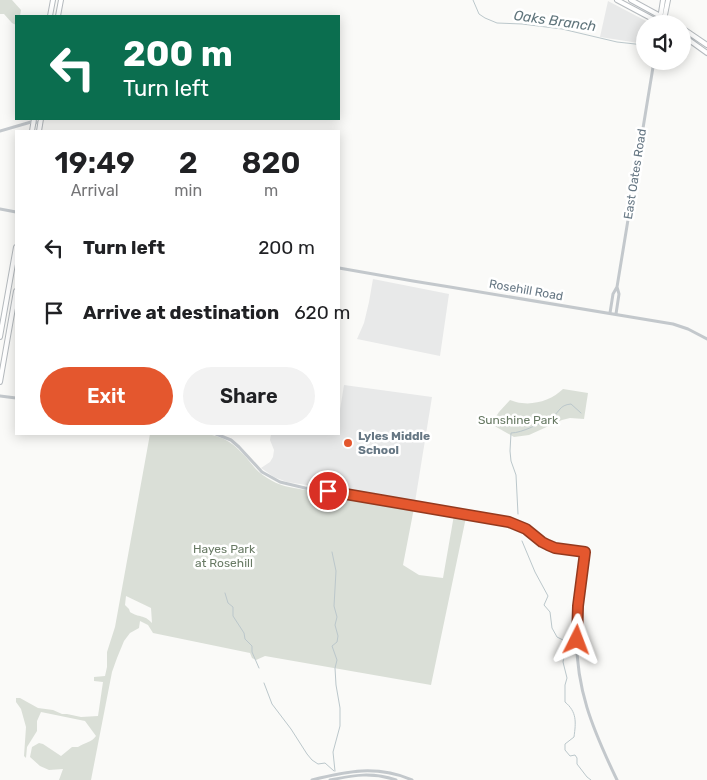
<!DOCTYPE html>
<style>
:root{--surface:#fff;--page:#f2f2f2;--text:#202124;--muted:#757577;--accent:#e4572e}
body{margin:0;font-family:Rubik,sans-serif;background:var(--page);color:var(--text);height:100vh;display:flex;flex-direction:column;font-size:19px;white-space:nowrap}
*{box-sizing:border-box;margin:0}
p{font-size:16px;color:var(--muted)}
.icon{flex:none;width:28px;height:28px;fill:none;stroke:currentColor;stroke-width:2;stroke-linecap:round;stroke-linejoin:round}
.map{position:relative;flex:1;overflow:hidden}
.sheet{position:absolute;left:15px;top:130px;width:325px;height:305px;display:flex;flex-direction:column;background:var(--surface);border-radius:0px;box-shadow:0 2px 12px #0003}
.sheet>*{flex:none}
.top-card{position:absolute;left:15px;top:15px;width:325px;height:105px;border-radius:0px;box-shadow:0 2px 12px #0003;background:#0b6e4f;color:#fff;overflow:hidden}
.controls{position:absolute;left:636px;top:15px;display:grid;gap:10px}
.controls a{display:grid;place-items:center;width:55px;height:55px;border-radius:50%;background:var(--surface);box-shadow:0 2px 12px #0003;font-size:25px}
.pin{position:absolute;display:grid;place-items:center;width:42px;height:42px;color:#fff;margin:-21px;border:2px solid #fff;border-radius:50%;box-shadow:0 1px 5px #0007}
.me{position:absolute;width:55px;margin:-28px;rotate:3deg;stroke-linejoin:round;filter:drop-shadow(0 0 4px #0008)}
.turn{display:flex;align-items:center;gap:18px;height:105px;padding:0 25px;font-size:22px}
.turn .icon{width:65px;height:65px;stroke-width:2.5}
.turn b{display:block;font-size:35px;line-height:42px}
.eta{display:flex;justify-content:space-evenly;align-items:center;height:85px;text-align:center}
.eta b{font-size:30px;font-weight:600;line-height:35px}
.cta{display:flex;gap:10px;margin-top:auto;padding:10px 25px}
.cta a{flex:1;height:58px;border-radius:30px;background:var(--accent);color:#fff;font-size:20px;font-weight:600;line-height:58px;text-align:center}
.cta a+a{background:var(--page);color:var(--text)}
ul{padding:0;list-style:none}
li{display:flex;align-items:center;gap:15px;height:65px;padding:0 25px}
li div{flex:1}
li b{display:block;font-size:19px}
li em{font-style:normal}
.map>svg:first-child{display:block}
.built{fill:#e8e9e9}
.green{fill:#dadfd7;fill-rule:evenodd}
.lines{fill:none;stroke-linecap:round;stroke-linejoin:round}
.stream{stroke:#bbc7cb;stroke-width:1}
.major-casing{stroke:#b5babe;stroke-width:6}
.minor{stroke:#c3c8cc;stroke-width:3}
.major{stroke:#fff;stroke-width:4}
.route-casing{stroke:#94391e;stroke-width:12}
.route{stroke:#e4572e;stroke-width:9}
.poi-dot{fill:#e4572e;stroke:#fff;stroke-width:2}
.labels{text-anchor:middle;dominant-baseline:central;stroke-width:5;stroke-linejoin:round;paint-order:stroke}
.street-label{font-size:12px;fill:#657683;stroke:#fff}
.park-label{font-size:12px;fill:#687a64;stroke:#fff}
.poi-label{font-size:12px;font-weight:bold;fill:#657683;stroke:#fff;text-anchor:start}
.water-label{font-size:14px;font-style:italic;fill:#60757c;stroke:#fff}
</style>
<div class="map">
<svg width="707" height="780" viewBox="0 0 707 780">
<rect width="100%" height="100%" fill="#fafaf8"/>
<path class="built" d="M608 1 648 22 649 24H645V44L600 37Z
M373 279 449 294 440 356 357 339 364 323 369 302Z
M344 385 432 397 415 502 287 482 274 477 261 468 270 462 273 457 274 450 270 440 271 434H339V416Z"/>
<path class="green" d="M0 0H12L21 10 20 16H16V25L12 23 4 14H0Z
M563 389 588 393 584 419 570 418 562 420 529 435 514 437 491 424 499 412 510 400C514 401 518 403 522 403 536 405 553 399 563 389Z
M150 434H207C221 436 232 442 241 452 248 458 252 466 259 472 270 481 281 486 294 488L414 508 403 565 419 575 443 578 454 515 465 517 466 518 465 522 431 685 265 656 256 660 252 658 250 653 153 633 148 625 140 621 139 628 130 633 124 641 117 658 112 672 91 780H59L63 769 49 770 40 766 30 757 32 747 39 743 43 744 61 756 72 747H78C85 742 91 743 96 736L85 721 41 712 37 721V731L27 747 26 758 24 756 26 727 21 709 16 702V698H20L38 708 53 710 62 714H67L81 717 98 716 103 682 94 681V677L105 676 107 667V652L115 627ZM126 596 151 608 152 623C144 614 139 618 130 612L129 609 125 605Z"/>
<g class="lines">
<path class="stream" d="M473 0 479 14 485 18 497 23 522 24 562 29 617 42 644 45
M518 514 516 475 511 461 510 451 511 433C522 433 541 423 552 417 560 412 559 405 571 404L581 413
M522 541 535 572 548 596 544 605 550 612 552 628 557 637 563 640 566 646 563 662 567 678 565 685V702C577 712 576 722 574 737L565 744V750L570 756 575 755 577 758V764L587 777 591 780
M332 552 336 571 334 606 337 617 335 625 338 636 337 642 332 646 337 660 335 668 336 685 340 708V726L333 752 335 771
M225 593 228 603 233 607V616L244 633 245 639 252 646V652L259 668
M264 683 272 704 291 729 307 754 312 760 318 764 325 763 334 771"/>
<g class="major-casing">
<path id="major" d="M617 0 662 24
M631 0 675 24
M50 16 53 0
M58 16 61 0
M664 20 668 0
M661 23 660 19 663 0
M682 28 707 45
M682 35 707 53
M32 131 34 119
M39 131 41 119
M0 337 16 247
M0 382 16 291"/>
</g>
<path class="minor" d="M0 131 31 122 40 123
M0 209 16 212
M339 268 413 281 450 287 673 324 688 329 707 339
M610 313 613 294 617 287 654 61
M616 314 619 294 617 287
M0 396 16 398
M216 434 231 440 239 447 262 472 280 482 305 488 503 521C511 522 519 525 526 530 531 533 536 538 542 542 554 550 570 550 585 552 585 577 578 604 577 629 574 686 593 730 617 780
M312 780C347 771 377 765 412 780
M330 780C354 775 372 772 396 780"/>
<use href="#major" class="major"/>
</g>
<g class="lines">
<g class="route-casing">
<path id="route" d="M328 491 509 522 526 529 542 542 548 545 555 548 585 552 578 606 577 640"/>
</g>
<use href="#route" class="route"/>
</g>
<circle class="poi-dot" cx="348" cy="443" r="5"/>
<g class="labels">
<g class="street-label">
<text transform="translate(635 174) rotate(-81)">East Oates Road</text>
<text transform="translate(526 290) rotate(10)">Rosehill Road</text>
</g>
<g class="park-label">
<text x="518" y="420">Sunshine Park</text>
<text x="224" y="549">Hayes Park<tspan x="224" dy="14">at Rosehill</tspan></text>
</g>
<g class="poi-label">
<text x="358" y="436">Lyles Middle<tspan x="358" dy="14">School</tspan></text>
</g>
<g class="water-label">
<text transform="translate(555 21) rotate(8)">Oaks Branch</text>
</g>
</g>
</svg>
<div class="controls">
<a><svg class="icon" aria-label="sound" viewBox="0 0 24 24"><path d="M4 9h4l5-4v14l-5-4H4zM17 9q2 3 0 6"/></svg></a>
</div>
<div class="pin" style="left:328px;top:491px;background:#d93025"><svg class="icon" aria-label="arrive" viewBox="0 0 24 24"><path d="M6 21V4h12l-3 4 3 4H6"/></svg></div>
<svg class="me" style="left:577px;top:640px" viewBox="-20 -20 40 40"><path d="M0-17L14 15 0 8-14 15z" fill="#e4572e" stroke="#fff" stroke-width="4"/></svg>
<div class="top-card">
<div class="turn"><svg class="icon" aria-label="left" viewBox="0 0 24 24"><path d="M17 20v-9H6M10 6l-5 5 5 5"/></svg><div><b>200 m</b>Turn left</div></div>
</div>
<section class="sheet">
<div class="eta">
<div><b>19:49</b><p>Arrival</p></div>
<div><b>2</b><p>min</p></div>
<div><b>820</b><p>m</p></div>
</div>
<ul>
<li><svg class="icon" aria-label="left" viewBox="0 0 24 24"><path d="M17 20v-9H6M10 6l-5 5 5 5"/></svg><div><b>Turn left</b></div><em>200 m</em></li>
<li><svg class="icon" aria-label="arrive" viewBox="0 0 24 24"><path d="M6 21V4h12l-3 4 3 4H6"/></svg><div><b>Arrive at destination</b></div><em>620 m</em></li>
</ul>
<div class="cta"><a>Exit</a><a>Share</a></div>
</section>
</div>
